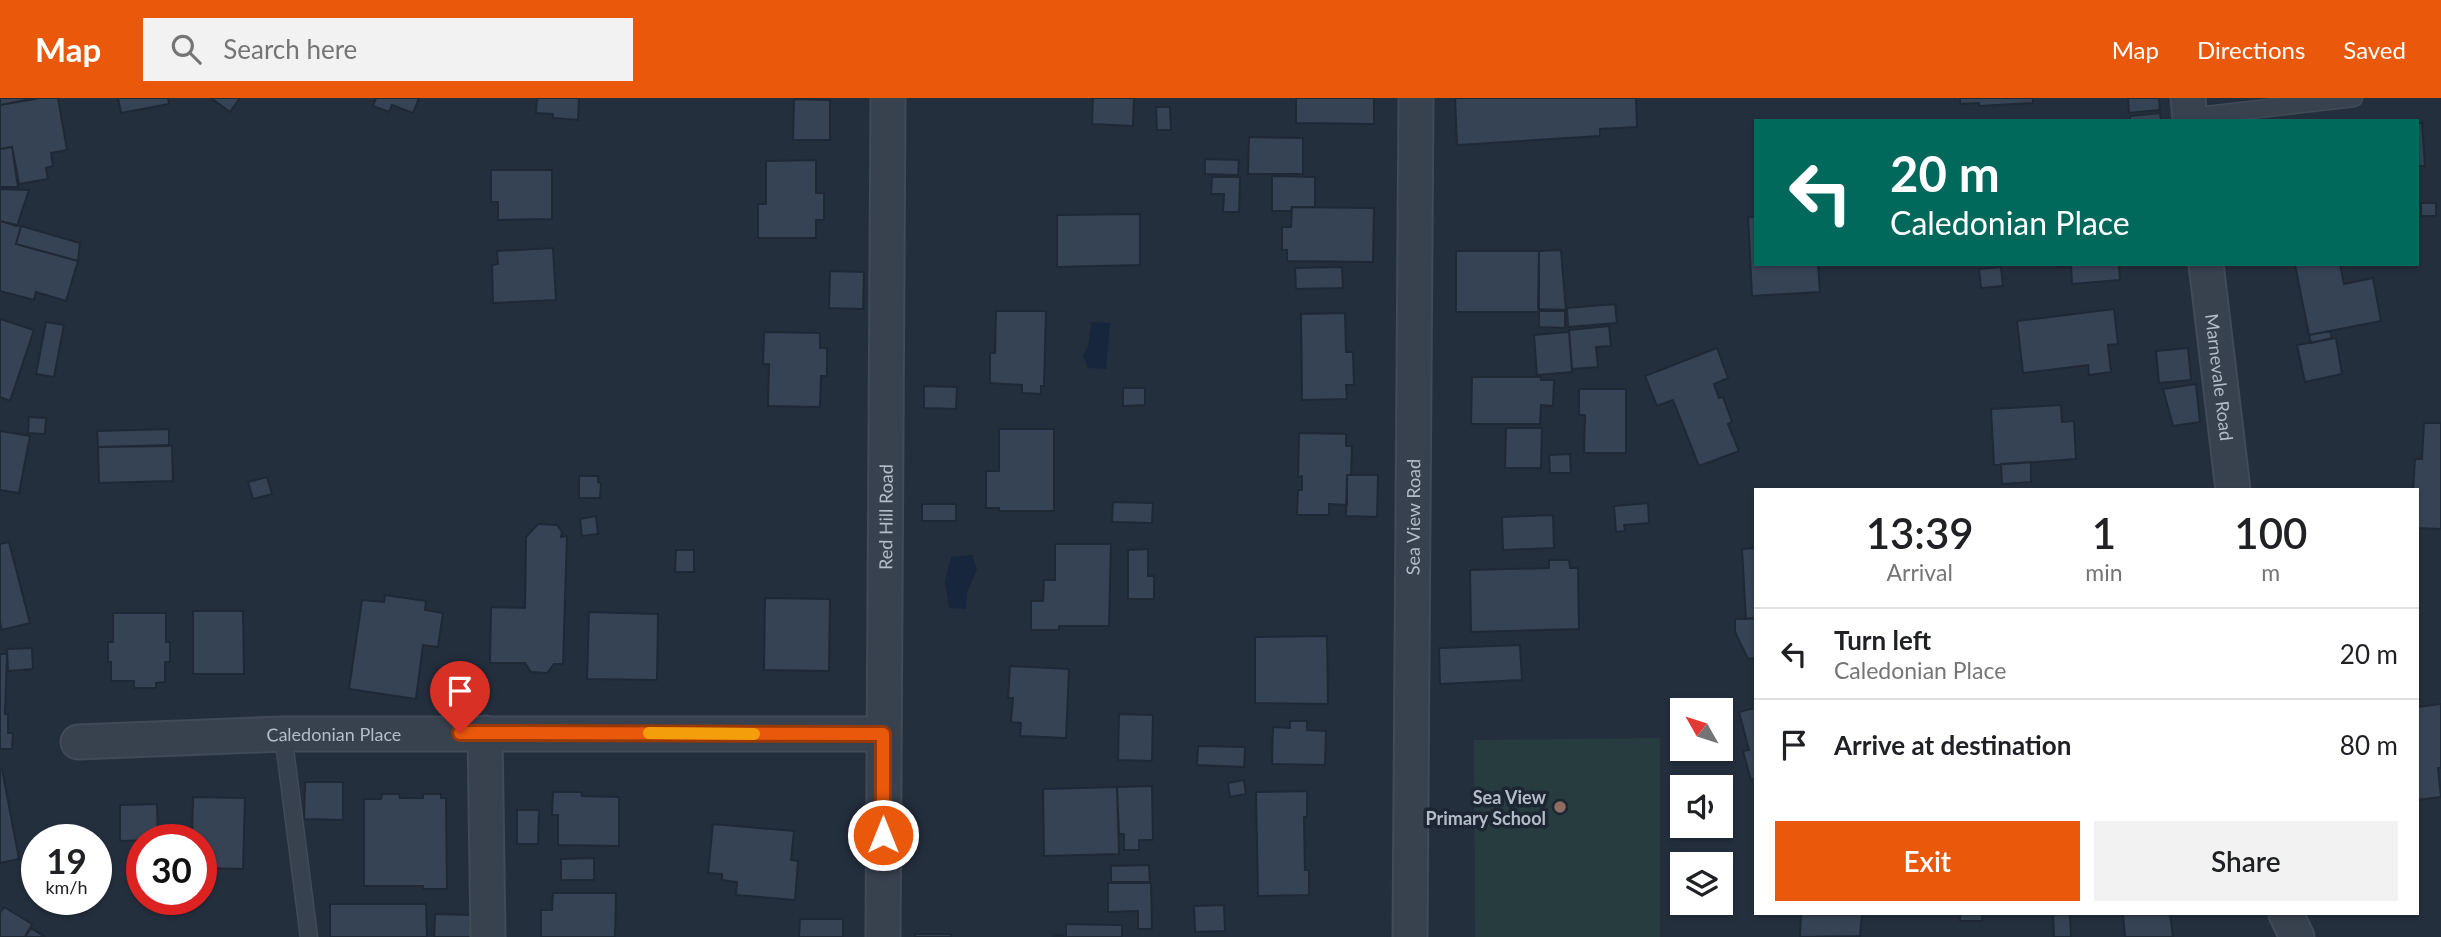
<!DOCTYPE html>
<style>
:root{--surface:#fff;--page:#f2f2f2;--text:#202124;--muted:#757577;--line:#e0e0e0;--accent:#ea580c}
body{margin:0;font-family:Lato,sans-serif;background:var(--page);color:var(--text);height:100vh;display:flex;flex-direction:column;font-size:26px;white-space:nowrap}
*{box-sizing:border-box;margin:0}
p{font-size:23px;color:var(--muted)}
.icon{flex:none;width:38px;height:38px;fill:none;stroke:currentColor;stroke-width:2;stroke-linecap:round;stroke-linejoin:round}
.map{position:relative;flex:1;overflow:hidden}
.panel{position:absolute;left:1754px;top:390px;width:665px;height:427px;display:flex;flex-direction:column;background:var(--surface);border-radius:0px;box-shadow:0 2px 5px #0004}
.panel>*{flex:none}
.top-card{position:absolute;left:1754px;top:21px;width:665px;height:147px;border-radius:0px;box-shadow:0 2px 5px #0004;background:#00695c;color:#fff;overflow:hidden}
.needle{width:46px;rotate:309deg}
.tools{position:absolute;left:1670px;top:600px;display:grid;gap:14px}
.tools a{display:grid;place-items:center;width:63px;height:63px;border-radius:0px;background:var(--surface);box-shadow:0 2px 5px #0004;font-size:35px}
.speed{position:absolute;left:21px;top:726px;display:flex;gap:14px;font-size:35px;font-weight:700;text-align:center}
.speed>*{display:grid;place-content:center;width:91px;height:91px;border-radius:50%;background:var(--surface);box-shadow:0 2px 5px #0004;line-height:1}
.speed small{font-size:18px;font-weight:400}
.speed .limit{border:10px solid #d22;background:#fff;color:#111}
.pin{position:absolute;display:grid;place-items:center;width:60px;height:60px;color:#fff;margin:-72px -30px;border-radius:50% 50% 50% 0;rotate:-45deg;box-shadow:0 0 7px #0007}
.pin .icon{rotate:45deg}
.me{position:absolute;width:77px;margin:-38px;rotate:0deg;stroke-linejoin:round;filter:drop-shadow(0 0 5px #0008)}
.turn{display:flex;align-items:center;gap:24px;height:147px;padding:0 21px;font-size:32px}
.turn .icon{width:91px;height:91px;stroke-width:2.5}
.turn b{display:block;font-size:49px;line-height:60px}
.eta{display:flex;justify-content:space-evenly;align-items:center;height:119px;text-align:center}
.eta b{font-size:42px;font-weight:600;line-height:49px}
.cta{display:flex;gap:14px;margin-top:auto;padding:14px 21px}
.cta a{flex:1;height:80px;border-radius:0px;background:var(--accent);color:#fff;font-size:28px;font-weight:600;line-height:80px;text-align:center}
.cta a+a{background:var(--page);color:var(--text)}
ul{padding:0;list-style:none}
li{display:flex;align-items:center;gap:21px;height:91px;padding:0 21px;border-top:2px solid var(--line)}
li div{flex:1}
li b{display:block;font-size:26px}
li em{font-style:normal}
header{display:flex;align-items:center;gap:42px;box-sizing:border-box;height:98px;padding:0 35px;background:var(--accent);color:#fff}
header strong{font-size:33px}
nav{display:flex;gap:38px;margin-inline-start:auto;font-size:24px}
.search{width:490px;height:63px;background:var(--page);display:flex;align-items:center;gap:18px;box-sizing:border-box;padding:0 24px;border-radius:0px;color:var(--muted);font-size:26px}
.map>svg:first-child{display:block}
.green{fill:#263c3f}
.water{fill:#17263c}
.building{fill:#364354;stroke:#1f2835;stroke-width:2}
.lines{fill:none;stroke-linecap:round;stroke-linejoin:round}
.lane-casing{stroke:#414a57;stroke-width:19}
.street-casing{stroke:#414a57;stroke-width:37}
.lane{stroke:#38414e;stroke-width:16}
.street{stroke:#38414e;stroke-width:33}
.route-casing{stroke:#983908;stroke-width:18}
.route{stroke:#ea580c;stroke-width:12}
.slow{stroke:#f59e0b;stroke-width:12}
.education-dot{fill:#8d6e63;stroke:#1d2633;stroke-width:2.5}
.labels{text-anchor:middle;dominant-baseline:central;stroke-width:7;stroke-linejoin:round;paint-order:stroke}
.street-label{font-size:18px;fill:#b4bcc9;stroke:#1d2633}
.poi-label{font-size:18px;font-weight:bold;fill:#b4bcc9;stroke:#1d2633;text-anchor:end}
</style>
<header>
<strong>Map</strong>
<div class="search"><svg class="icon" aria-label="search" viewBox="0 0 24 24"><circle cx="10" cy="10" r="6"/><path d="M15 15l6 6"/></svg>Search here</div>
<nav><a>Map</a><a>Directions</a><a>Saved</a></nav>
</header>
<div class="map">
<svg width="2441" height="839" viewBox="0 0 2441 839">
<rect width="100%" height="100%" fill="#242f3e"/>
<path class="green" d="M1660 640V839H1475L1474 642Z"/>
<path class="water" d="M1091 224 1110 225 1106 271 1088 270 1083 257 1088 248Z
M972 457 977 471 967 495 966 511 949 510 945 483 951 459Z"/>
<path class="building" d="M0 0H36V1L0 7Z
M36 0H58L67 52 51 55 53 68 46 70 48 81 19 86 12 49 0 51V7Z
M118 0H168L169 6 121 15Z
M211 0H240L230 14Z
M376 0H419L413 15 392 7 389 14 373 8Z
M537 0H579L578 22 553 20V16L536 15Z
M1093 0H1134L1133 28 1092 26Z
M1296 0H1374V26L1296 25Z
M1455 0H1636L1637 29 1600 31V38L1457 47Z
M1960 0H2033V5L1979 8V5L1960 6Z
M2128 0H2159L2160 12 2129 15Z
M794 1 830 2V42H793Z
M1156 9H1170L1171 32H1157Z
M2160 15 2161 23H2130V18Z
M2417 25H2422L2425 68H2417Z
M1249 39 1303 40V76H1248Z
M12 49 18 89H0V51Z
M1205 61 1239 62 1238 77 1205 76Z
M816 62V95H824V122H816V140H758V106H766V63Z
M491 72H552V121L498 122V104H491Z
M1272 78 1315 79V109H1292L1291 113H1272Z
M1212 79H1240L1239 114H1223L1224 96H1211Z
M0 91 29 92 17 128 0 123Z
M2421 105H2436V118H2421Z
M1292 109 1374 110 1373 164 1287 163V152H1282V129H1291Z
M1140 116V167L1057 169V117Z
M1748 119H1755V166H1818L1820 194 1752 198Z
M0 123 21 128 16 146 78 163 66 203 36 194 34 202 0 193Z
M21 128 80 145 78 163 16 146Z
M553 150 556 202 493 205 492 167 498 166 497 153Z
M1561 152 1566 212 1538 211 1539 153Z
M1456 153H1539V214H1456Z
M2057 166H2122V167H2119L2120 182 2072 186 2071 168 2057 169Z
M2340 166 2344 186 2373 180 2381 223 2309 237 2295 167Z
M1342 169 1343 190 1296 191 1295 170Z
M2001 169 2003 188 1981 190 1979 171Z
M830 173 864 174 863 211 829 210Z
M1615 206 1617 225 1568 229 1567 210Z
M2114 211 2118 246 2108 247 2111 274 2089 277 2088 267 2023 275 2017 223Z
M996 213H1046L1044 288H1041V296L1022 295V287L990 285V255H995Z
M1539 213H1565V230L1539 229Z
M1345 215 1346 254H1353L1354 287H1346L1347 301 1302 302 1301 216Z
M0 221 34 232 10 303 0 299Z
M46 224 64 227 54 279 36 276Z
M1609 228 1611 248 1596 249 1598 269 1572 271 1569 232Z
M2330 233 2332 240 2311 245 2309 237Z
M764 234 820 235V250H827V278H821L820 309 768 308 769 266H763Z
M1569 234 1572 274 1537 277 1534 237Z
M2336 240 2342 276 2305 284 2297 247Z
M1717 250 1728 280 1714 286 1719 300 1723 299 1732 324 1728 326 1739 353 1699 368 1673 302 1657 308 1645 278Z
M2188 250 2191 282 2159 285 2156 253Z
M1472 279H1541V282H1554L1553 308 1541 307 1540 326H1471Z
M2196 286 2200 324 2173 328 2163 291Z
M924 288 957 289 956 311 924 310Z
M1123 290H1145V307L1123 308Z
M1579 291H1626V355H1584L1585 317H1579Z
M2061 307 2062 324 2074 323 2076 361 1994 367 1991 311Z
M29 319 46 320 45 336 28 335Z
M2424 325H2441V431L2417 430V392H2413L2415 361H2422Z
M1506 330H1542L1541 370H1505Z
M169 331V348L98 349 97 333Z
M999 331H1054V413H999V410H986V373H999Z
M0 333 30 338 19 395 0 392Z
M1299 335 1346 336V348H1352L1351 377H1347V407L1329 406V417H1297L1298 392H1302V378L1298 379Z
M172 347 173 383 99 385 98 349Z
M1570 356 1571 375H1550L1549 357Z
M2031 364V384L2002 386 2001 366Z
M1347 377H1378L1377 419 1346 418Z
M579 378H598V384L601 385 600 400H579Z
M267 379 272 396 253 401 248 384Z
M1113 404 1153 405 1152 425 1112 424Z
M1648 405 1649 425 1624 427 1625 433 1616 434 1614 408Z
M922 406H956V423H922Z
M1553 417 1554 450 1503 452 1502 419Z
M596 418 598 436 582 438 580 421Z
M538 426 557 427 562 434 561 439 567 438 563 566H554L547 575 531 574 525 565H490L491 509 525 510 526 439Z
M9 444 30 525 2 532 0 524V446Z
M1055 446H1111L1109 528H1059V532H1031V503H1043L1044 482H1055Z
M1755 450V520L1746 521 1742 451Z
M1148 451V478H1154V501H1128V452Z
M676 452H694V474H675Z
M1549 462H1569L1570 470H1578L1579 531 1471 534 1470 472 1549 470Z
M385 497 426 503 425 512 443 515 438 549 423 547 416 601 349 591 362 502 384 504Z
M765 500 830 501 829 573 764 572Z
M193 513H243L244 576H193Z
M589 514 658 516 657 582 587 581Z
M113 515H166V544H170V564H165V584L156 585V590H134V583H111V564H108V544H113Z
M1755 520V560L1748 561 1735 534V521Z
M1327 538 1328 606 1255 605V539Z
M1520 547 1522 582 1440 586 1439 550Z
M32 550 33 571 8 573 7 551Z
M0 556H7L5 616H8V635H13L12 651H0Z
M1010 568 1069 571 1066 640 1020 638 1021 625 1011 624 1013 600H1008Z
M2441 606V670H2438L2441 699 2417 702V609Z
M1755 610V681L1751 682 1743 653 1749 652 1739 614Z
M1119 616 1153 617 1152 663 1118 662Z
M1290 623H1307V632L1326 633 1325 667 1272 666 1273 629 1290 630Z
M1198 648 1245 649 1244 669 1197 667Z
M2 671 19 761 0 765V672Z
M1244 682 1246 696 1230 699 1228 685Z
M305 684H343V722L304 721Z
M1152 688 1153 742H1139V752H1124V736H1119L1117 689Z
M1117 689 1119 756 1044 758 1043 691Z
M1307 693V719H1304L1305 772H1309V797L1258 798 1256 694Z
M553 694H581L582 698 619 699V748L558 747V717H552Z
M382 696H399L400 700H423V696H441V700H446L447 791H423V788H364V701H381Z
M193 699 245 700 243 771 201 770V742H192Z
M157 706 158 742 120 743V707Z
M517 712H539L538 746H517Z
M713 726 794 733 791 762 798 763 795 802 736 797 737 784 722 782V776L708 775Z
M594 760V782H561V761Z
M1149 767 1150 784H1111V768Z
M1108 785H1151L1152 831H1138V813L1108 814Z
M553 795H616L615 839H541V812H552Z
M330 806H426L427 839H330Z
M1224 807 1225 833 1195 834 1194 808Z
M4 809 32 826 25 839H0V815Z
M435 816 472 817V839H434Z
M1801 816H1862L1860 838 1800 839Z
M1960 816H1982V823H1960Z
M2053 816H2070L2071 839H2054Z
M2123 816H2170L2173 839H2125Z
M800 821H843V839H799Z
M1066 826 1122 827V839H1053V837H1066Z
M31 830 45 839H25Z
M915 836H951V839H915Z"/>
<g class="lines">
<g class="lane-casing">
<path id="lane" d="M2189 19 2354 0
M283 636 309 839"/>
</g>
<g class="street-casing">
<g id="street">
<path d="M2188 0 2190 23"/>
<path id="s1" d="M2206 166 2233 392"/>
<path d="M485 635 488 839"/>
<path id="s2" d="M78 644 283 636H883"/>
<path d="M2286 816 2297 839"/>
<path id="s3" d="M883 839 888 0"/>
<path id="s4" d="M1410 839 1416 0"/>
</g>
</g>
<use href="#lane" class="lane"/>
<use href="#street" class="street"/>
</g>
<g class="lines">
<g class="route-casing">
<path id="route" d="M460 635 883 636V737"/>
</g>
<use href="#route" class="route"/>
<path class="slow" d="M649 635 754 636"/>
</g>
<circle class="education-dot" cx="1560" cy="709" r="7"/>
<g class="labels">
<g class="street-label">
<text stroke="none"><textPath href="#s1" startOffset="114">Marnevale Road</textPath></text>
<text stroke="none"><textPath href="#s3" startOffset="420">Red Hill Road</textPath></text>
<text stroke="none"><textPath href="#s4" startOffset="420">Sea View Road</textPath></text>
<text stroke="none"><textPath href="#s2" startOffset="256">Caledonian Place</textPath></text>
</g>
<g class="poi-label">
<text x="1546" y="699">Sea View<tspan x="1546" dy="21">Primary School</tspan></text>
</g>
</g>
</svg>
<div class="tools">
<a><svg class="needle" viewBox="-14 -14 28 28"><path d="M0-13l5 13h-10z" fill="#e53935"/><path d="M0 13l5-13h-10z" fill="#757577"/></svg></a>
<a><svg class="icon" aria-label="sound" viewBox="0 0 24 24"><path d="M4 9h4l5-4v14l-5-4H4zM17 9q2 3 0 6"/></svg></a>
<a><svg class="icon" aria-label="layers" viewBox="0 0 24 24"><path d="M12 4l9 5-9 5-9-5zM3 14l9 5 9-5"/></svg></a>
</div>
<div class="speed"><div>19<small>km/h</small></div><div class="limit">30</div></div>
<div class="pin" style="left:460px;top:635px;background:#d93025"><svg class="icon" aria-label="arrive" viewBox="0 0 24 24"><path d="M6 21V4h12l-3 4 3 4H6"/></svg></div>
<svg class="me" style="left:883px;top:737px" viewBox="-20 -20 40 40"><circle r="17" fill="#ea580c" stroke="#fff" stroke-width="3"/><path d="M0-11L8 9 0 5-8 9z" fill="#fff"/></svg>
<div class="top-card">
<div class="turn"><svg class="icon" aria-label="left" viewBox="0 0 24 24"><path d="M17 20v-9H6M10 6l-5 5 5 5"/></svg><div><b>20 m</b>Caledonian Place</div></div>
</div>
<section class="panel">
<div class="eta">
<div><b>13:39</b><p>Arrival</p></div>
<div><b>1</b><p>min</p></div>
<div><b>100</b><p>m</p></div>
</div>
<ul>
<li><svg class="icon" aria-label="left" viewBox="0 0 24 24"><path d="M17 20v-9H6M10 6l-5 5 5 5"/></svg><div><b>Turn left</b><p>Caledonian Place</p></div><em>20 m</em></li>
<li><svg class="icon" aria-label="arrive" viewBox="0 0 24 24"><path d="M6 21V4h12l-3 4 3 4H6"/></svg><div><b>Arrive at destination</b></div><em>80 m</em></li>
</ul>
<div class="cta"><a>Exit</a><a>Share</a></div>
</section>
</div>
